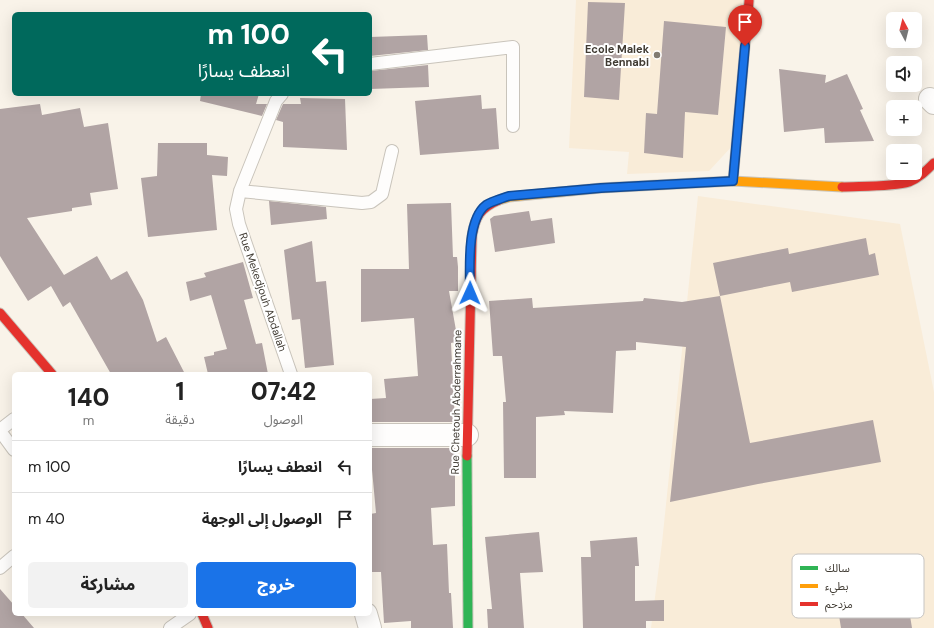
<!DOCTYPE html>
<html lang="ar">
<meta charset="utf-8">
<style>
:root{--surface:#fff;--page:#f2f2f2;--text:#222;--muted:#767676;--line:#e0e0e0;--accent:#1a73e8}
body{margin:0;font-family:"DM Sans","Noto Sans Arabic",sans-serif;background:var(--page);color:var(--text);direction:rtl;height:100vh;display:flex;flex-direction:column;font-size:15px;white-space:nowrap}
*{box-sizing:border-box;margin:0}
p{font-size:13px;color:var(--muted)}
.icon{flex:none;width:22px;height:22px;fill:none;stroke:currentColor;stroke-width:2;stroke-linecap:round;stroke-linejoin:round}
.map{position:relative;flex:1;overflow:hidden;direction:ltr}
.sheet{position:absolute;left:12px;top:372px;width:360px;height:244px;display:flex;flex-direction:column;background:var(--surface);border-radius:6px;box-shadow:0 4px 16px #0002;direction:rtl}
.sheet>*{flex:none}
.top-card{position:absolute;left:12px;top:12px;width:360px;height:84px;border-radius:6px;box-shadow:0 4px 16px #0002;direction:rtl;background:#00695c;color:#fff;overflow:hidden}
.needle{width:26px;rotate:353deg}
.tools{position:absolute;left:886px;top:12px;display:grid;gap:8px}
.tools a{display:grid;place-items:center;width:36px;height:36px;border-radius:6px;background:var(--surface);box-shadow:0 4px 16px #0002;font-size:20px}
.pin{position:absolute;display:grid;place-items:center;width:34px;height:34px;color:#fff;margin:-41px -17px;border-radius:50% 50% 50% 0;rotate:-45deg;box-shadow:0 0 4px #0007}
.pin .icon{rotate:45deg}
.me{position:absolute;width:44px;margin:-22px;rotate:1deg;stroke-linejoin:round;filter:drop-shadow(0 0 3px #0008)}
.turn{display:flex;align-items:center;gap:14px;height:84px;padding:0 16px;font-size:18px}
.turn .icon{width:52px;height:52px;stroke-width:2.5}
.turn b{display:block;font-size:28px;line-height:34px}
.eta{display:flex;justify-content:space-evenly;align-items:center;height:68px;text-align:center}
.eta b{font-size:24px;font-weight:800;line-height:28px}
.primary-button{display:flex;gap:8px;margin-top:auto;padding:8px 16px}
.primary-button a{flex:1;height:46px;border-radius:6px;background:var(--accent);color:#fff;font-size:16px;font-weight:800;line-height:46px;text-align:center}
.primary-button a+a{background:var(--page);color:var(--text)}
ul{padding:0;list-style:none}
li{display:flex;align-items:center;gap:12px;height:52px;padding:0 16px;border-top:1px solid var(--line)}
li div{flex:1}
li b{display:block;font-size:15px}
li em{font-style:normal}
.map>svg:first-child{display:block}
.built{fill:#f9ecd8}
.building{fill:#b1a4a4}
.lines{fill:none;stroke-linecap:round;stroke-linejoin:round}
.lane-casing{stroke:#c9c4bb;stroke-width:14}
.street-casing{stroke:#c9c4bb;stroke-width:24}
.fast-casing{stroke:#c9c4bb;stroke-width:11}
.slow-casing{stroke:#c9c4bb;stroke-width:11}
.jam-casing{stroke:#c9c4bb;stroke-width:11}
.lane{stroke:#fefdfc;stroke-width:12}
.street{stroke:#fefdfc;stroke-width:22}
.fast{stroke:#30b455;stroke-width:9}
.slow{stroke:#ff9f0a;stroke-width:9}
.jam{stroke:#e5322d;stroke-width:9}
.route-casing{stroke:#114b97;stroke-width:10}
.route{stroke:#1a73e8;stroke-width:7}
.poi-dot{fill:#817b73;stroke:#fff;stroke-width:1.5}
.labels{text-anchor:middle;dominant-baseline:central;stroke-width:4;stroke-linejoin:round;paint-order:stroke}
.poi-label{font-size:11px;font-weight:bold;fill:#403b33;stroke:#fff;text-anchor:end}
.street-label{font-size:11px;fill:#403b33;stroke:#fff}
.key{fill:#fff;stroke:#c6c4c2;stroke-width:1}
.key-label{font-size:11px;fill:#403b33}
</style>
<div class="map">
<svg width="934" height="628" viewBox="0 0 934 628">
<rect width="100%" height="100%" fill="#f9f3e9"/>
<path class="built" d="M576 0H747L734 144 709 171 627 174 629 152 569 148Z
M698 196 900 224 934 392V628H651L662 543Z"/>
<path class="building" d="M588 2 625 3 619 100 584 97Z
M664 21 726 27 718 115 685 112 683 158 644 153 646 113 657 114Z
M427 35 428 50 370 56V37Z
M428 65 429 87 370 89V71Z
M779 69 826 75 825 83 847 74 863 109 860 110 874 141 825 143 824 128 784 132Z
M201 94H259L256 104H267L262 116 200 101Z
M481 95 482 109 496 108 499 149 420 155 415 101Z
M300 98 345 99 347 150 283 147V122L276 120 283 104H301Z
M40 104 42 115 80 108 84 127 108 123 118 189 90 193 92 205 72 208V211L27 218 64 275 97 256 111 280 127 271 143 300 157 342 166 337 185 374H111L70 302 63 307 51 286 28 301 0 256V109Z
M158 143H207V155L228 157 227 176 212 175 217 230 148 237 141 178 157 176Z
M269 201 326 207 327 219 271 225Z
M451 203 453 257H457L458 267V291H449L457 336 456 342 451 343 455 422H370V399L386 398 384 379 418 376 414 318 361 322V269H409L407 204Z
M529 211 531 221 552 218 555 243 495 252 490 219 494 216Z
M866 238 869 255 875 253 879 275 792 292 790 282 720 296 713 263 788 248 789 254Z
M312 241 316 282 326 281 334 365 305 368 300 319 292 320 284 250Z
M243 262 253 298 244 300 256 344 262 343 268 374H208L204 357 214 355V352L227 349 211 295 190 301 186 282 206 277 204 273Z
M720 296 750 443 873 420 881 462 758 484 670 502 686 347 636 342V350L616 351 613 413 564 411 565 415 536 417V478H504L503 402H506L502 356H493L489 301 532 298 533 308 643 301 644 298 682 302Z
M370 448H455V506L431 508 433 545 447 544 449 593H451L453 628H411V621L384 623 381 572H370V514L376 513Z
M539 532 543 572 520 573 524 628H488L487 609H492L485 537Z
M637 537 639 566H635V601L664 600V621H646V628H583L581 557H591L590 541Z
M904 579 912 628H841L835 591Z
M0 589 14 605V614H22L34 628H0Z"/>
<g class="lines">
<g class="lane-casing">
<path id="lane" d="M370 64 513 47V126
M282 94 276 101 240 191 236 209 239 224 291 374
M240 191 362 203 371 202 382 194 392 151
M0 430 14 419
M0 431 14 450
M0 568 14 556
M170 628 190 614"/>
</g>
<g class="street-casing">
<path id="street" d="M930 99 934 103
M370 435H467
M366 614 370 628"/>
</g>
<g class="fast-casing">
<path id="fast" d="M467 456 468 628"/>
</g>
<g class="slow-casing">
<path id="slow" d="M499 200 509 197 601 188 733 181 842 187"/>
</g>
<g class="jam-casing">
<path id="jam" d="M733 181 749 1
M842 187C860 186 893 187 909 182 919 178 926 171 934 163
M0 313 52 374
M467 456 472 236C475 217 480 208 499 200
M202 614 208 628"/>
</g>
<use href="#lane" class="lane"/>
<use href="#street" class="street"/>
<use href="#fast" class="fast"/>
<use href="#slow" class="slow"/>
<use href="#jam" class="jam"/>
</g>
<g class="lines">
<g class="route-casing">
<path id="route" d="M470 293C470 271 466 220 486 205 492 201 501 199 509 196L601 188 733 181 745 46"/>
</g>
<use href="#route" class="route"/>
</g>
<circle class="poi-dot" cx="657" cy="55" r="4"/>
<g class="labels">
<g class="poi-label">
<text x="649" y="49">Ecole Malek<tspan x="649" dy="13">Bennabi</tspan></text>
</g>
<g class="street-label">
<text transform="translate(263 292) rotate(71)">Rue Mekedjouh Abdallah</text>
<text transform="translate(456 402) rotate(-89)">Rue Chetouh Abderrahmane</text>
</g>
</g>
<rect x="792" y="554" width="132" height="64" rx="6" class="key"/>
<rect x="800" y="566" width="18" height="4" fill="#30b455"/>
<rect x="800" y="584" width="18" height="4" fill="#ff9f0a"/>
<rect x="800" y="602" width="18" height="4" fill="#e5322d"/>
<g class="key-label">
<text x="825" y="572">سالك</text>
<text x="825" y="590">بطيء</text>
<text x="825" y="608">مزدحم</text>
</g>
</svg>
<div class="tools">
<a><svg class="needle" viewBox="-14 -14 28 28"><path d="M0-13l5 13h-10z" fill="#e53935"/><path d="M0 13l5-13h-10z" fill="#767676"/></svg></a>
<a><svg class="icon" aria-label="sound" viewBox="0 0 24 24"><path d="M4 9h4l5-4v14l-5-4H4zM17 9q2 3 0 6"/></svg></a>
<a>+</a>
<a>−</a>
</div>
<div class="pin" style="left:745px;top:46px;background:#d93025"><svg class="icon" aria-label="arrive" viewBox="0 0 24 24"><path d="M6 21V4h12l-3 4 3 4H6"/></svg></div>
<svg class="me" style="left:470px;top:293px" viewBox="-20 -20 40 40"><path d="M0-17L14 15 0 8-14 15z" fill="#1a73e8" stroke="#fff" stroke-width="4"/></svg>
<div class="top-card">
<div class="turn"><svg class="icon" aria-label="left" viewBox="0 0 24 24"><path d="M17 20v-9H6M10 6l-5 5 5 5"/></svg><div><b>100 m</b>انعطف يسارًا</div></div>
</div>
<section class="sheet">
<div class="eta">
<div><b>07:42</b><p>الوصول</p></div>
<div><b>1</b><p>دقيقة</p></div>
<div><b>140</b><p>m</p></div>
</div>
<ul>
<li><svg class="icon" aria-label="left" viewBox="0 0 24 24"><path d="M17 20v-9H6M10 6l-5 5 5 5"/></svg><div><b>انعطف يسارًا</b></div><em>100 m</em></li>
<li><svg class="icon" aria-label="arrive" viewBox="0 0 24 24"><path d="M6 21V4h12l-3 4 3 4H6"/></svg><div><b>الوصول إلى الوجهة</b></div><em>40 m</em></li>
</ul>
<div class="primary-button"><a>خروج</a><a>مشاركة</a></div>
</section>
</div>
